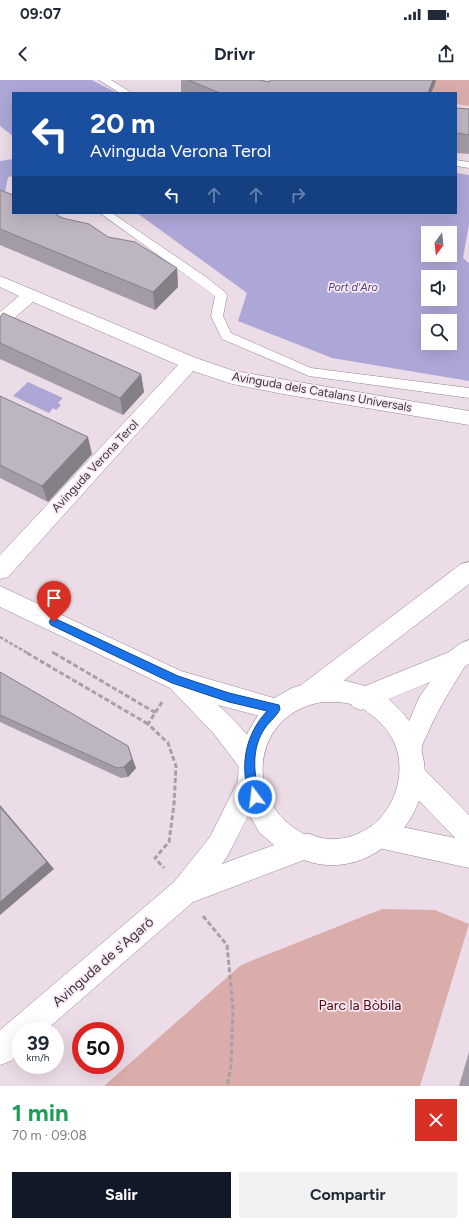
<!DOCTYPE html>
<html lang="es">
<meta charset="utf-8">
<style>
:root{--surface:#fff;--page:#f2f2f3;--text:#1f2937;--muted:#747a83;--accent:#111827}
body{margin:0;font-family:Figtree,sans-serif;background:var(--page);color:var(--text);height:100vh;display:flex;flex-direction:column;font-size:15px;white-space:nowrap}
*{box-sizing:border-box;margin:0}
p{font-size:13px;color:var(--muted)}
.icon{flex:none;width:22px;height:22px;fill:none;stroke:currentColor;stroke-width:2;stroke-linecap:round;stroke-linejoin:round}
.map{position:relative;height:1006px;overflow:hidden}
.panel{display:flex;flex-direction:column;background:var(--surface);flex:1}
.panel>*{flex:none}
.hud{position:absolute;left:12px;top:12px;width:445px;height:122px;border-radius:0px;box-shadow:0 4px 16px #0002;background:#1a4fa0;color:#fff;overflow:hidden}
.needle{width:26px;rotate:195deg}
.tools{position:absolute;left:421px;top:146px;display:grid;gap:8px}
.tools a{display:grid;place-items:center;width:36px;height:36px;border-radius:0px;background:var(--surface);box-shadow:0 4px 16px #0002;font-size:20px}
.speed{position:absolute;left:12px;top:942px;display:flex;gap:8px;font-size:20px;font-weight:700;text-align:center}
.speed>*{display:grid;place-content:center;width:52px;height:52px;border-radius:50%;background:var(--surface);box-shadow:0 4px 16px #0002;line-height:1}
.speed small{font-size:10px;font-weight:400}
.speed .limit{border:6px solid #d22;background:#fff;color:#111}
.pin{position:absolute;display:grid;place-items:center;width:34px;height:34px;color:#fff;margin:-41px -17px;border-radius:50% 50% 50% 0;rotate:-45deg;box-shadow:0 0 4px #0007}
.pin .icon{rotate:45deg}
.me{position:absolute;width:44px;margin:-22px;rotate:345deg;stroke-linejoin:round;filter:drop-shadow(0 0 3px #0008)}
.turn{display:flex;align-items:center;gap:14px;height:84px;padding:0 12px;font-size:18px}
.turn .icon{width:52px;height:52px;stroke-width:2.5}
.turn b{display:block;font-size:28px;line-height:34px}
.lanes{display:flex;align-items:center;height:38px;padding:0 12px;background:#0003;justify-content:center;gap:20px;direction:ltr}
.lanes .off{opacity:.35}
.round{display:grid;place-items:center;flex:none;width:42px;height:42px;border-radius:0px;background:var(--page)}
.summary{display:flex;align-items:center;justify-content:space-between;height:68px;padding:0 12px}
h1{font-size:24px;font-weight:700;line-height:30px;color:#1e9e55}
.cta{display:flex;gap:8px;margin-top:auto;padding:8px 12px}
.cta a{flex:1;height:46px;border-radius:0px;background:var(--accent);color:#fff;font-size:16px;font-weight:700;line-height:46px;text-align:center}
.cta a+a{background:var(--page);color:var(--text)}
.status{display:flex;justify-content:space-between;align-items:center;height:28px;padding:0 20px;background:var(--surface);direction:ltr}
.status svg{height:11px;fill:currentColor}
header{display:flex;justify-content:space-between;align-items:center;height:52px;padding:0 12px;background:var(--surface);font-size:18px;font-weight:700}
.map>svg:first-child{display:block}
.green{fill:#daadaa}
.water{fill:#ada7d8;fill-rule:evenodd}
.lines{fill:none;stroke-linecap:round;stroke-linejoin:round}
.service-casing{stroke:#94868f;stroke-width:1}
.minor-casing{stroke:#94868f;stroke-width:1}
.secondary-casing{stroke:#94868f;stroke-width:1}
.path-far1{stroke:#aa9ea7;stroke-width:2.5;stroke-dasharray:3.5 2;stroke-linecap:butt}
.path{stroke:#aa9ea7;stroke-width:3;stroke-dasharray:5 2.5;stroke-linecap:butt}
.service{fill:#fff;fill-rule:evenodd}
.minor{fill:#fff;fill-rule:evenodd}
.secondary{fill:#fff;fill-rule:evenodd}
.wall{fill:#a39ca8}
.shaded-wall{fill:#857f88}
.building{fill:#beb5c3;stroke:#857f88}
.route{fill:#1a73e8;stroke:#114b97}
.labels{text-anchor:middle;dominant-baseline:central;stroke-width:3.5;stroke-linejoin:round;paint-order:stroke}
.far-water-label{font-size:11px;font-style:italic;fill:#4d4280;stroke:#f9e9f4}
.street-label{font-size:12px;fill:#3b353a;stroke:#f9e9f4}
.near-street-label{font-size:14px;fill:#3b353a;stroke:#f9e9f4}
.near-park-label{font-size:14px;fill:#500b0f;stroke:#f9e9f4}
</style>
<div class="status"><b>09:07</b><svg viewBox="0 0 49 12"><path d="M0 12V9h3v3zM5 12V6h3v6zM10 12V3h3v9zM15 12V0h3v12zM26 1h20v11H26zM47 4h2v5h-2z"/></svg></div>
<header><svg class="icon" aria-label="back" viewBox="0 0 24 24"><path d="M15 5l-7 7 7 7"/></svg>Drivr<svg class="icon" aria-label="share" viewBox="0 0 24 24"><path d="M12 15V3M7 8l5-5 5 5M5 13v7h14v-7"/></svg></header>
<div class="map">
<svg width="469" height="1006" viewBox="0 0 469 1006">
<rect width="100%" height="100%" fill="#ecdce7"/>
<path class="green" d="M271 0H469V26L456 24V13H357Z
M382 829 435 830 469 844 420 1006H104L241 885Z"/>
<path class="water" d="M0 0H92L117 13H13V56L0 46Z
M13 79V96L8 97 5 113 0 112V81Z
M456 93 469 95V144L463 178 469 183V301L332 278 238 241 247 213 137 133H456ZM428 153H450V175H428ZM428 197H450V219H428ZM428 241H450V263H428Z
M28 302 63 318 58 323 61 325 56 330 53 328 49 333 13 316Z"/>
<g class="lines">
<g class="service-casing">
<path id="service" d="M99 0H111L132 13H120Z
M456 80 469 82V88L456 86Z
M100 133H112L206 197 225 212 227 215 223 236 231 253 311 288 469 308V318L309 296 222 259 211 236 215 216Z"/>
</g>
<g class="minor-casing">
<path id="minor" d="M0 196 196 278 234 291 469 331V345L283 314 232 304 193 291 8 497 0 499V475L178 285 33 222 6 245 0 247V232L19 216 0 207Z
M469 482V504L317 621 309 624 301 621 297 613 301 605 461 484Z
M0 506 181 591 284 621 287 629 284 637 275 640 218 625C234 640 253 658 262 679L258 688 249 691 240 688 214 654 170 608 0 527Z
M413 683 422 687 469 735V788L383 769 374 765 370 756 374 747 383 743 455 758 404 705 400 696 404 687Z"/>
</g>
<g class="secondary-casing">
<path id="secondary" d="M469 560V584L465 586C452 607 439 628 429 650 427 656 423 661 422 667 421 671 423 677 424 682 425 690 425 698 423 706 413 759 357 800 304 780L193 822 45 951H21V972L11 981 0 985V950L174 802 210 757 238 701 239 675 248 652 260 632 271 620 292 608 315 601 339 599 365 606 449 572 461 563ZM430 602 420 616 409 641 402 632 389 619ZM323 622H339L351 624 353 627 361 630 363 629C376 637 388 649 394 662 409 696 392 740 357 754 346 759 330 761 318 757 313 756 309 752 304 754 241 722 252 632 323 622ZM249 734 259 752 274 765 222 784 228 775Z"/>
</g>
<path class="path-far1" d="M0 557 29 574
M52 572 55 574"/>
<path class="path" d="M27 573 148 644
M54 573 156 633
M162 622 148 644 168 663 176 686 174 724 169 762 155 778 164 788
M203 836 227 865 233 928 231 986 227 1006"/>
<use href="#service" class="service"/>
<use href="#minor" class="minor"/>
<use href="#secondary" class="secondary"/>
</g>
<path class="wall" d="M181 0H260L269 2 435 4 431 13H181Z
M456 28 469 29V74L456 73Z
M0 110 177 188 178 207 155 230 0 165Z
M0 237 141 294 144 312 123 335 0 279Z
M0 316 92 374 48 422 0 398Z
M0 592 136 688 128 697 121 698 0 642Z
M469 972V1006H459Z"/>
<path class="shaded-wall" d="M433 0H436L435 4 431 13H428Z
M177 188 178 207 155 230 153 212Z
M141 294 144 312 123 335 120 318Z
M88 357 92 374 48 422 42 406Z
M128 666 136 688 128 697 124 687Z
M0 725 54 789 0 835Z"/>
<path class="building" d="M188 0H260L269 2 270 0H433L428 13H220Z
M456 28 469 29V55L456 53Z
M0 110 13 115V133H54L62 138 89 144 108 157 135 162 177 188 153 212 0 149Z
M3 233 141 294 120 318 0 263V237Z
M0 316 88 357 42 406 0 385Z
M0 592 128 666 132 679 124 687 117 688 0 635Z
M0 727 47 782 0 822Z"/>
<path class="route" d="M54 538 178 596 229 613 279 625 280 629C277 636 270 641 265 648 251 668 253 695 261 717L259 720 255 722 251 720C239 689 244 656 267 631L229 622 172 603 51 545 49 542 51 539Z"/>
<g class="labels">
<g class="far-water-label">
<text x="353" y="207">Port d'Aro</text>
</g>
<g class="street-label">
<text transform="translate(322 312) rotate(10)">Avinguda dels Catalans Universals</text>
<text transform="translate(95 386) rotate(-47)">Avinguda Verona Terol</text>
</g>
<g class="near-street-label">
<text transform="translate(103 882) rotate(-41)">Avinguda de s'Agaró</text>
</g>
<g class="near-park-label">
<text x="360" y="925">Parc la Bòbila</text>
</g>
</g>
</svg>
<div class="tools">
<a><svg class="needle" viewBox="-14 -14 28 28"><path d="M0-13l5 13h-10z" fill="#e53935"/><path d="M0 13l5-13h-10z" fill="#747a83"/></svg></a>
<a><svg class="icon" aria-label="sound" viewBox="0 0 24 24"><path d="M4 9h4l5-4v14l-5-4H4zM17 9q2 3 0 6"/></svg></a>
<a><svg class="icon" aria-label="search" viewBox="0 0 24 24"><circle cx="10" cy="10" r="6"/><path d="M15 15l6 6"/></svg></a>
</div>
<div class="speed"><div>39<small>km/h</small></div><div class="limit">50</div></div>
<div class="pin" style="left:54px;top:542px;background:#d93025"><svg class="icon" aria-label="arrive" viewBox="0 0 24 24"><path d="M6 21V4h12l-3 4 3 4H6"/></svg></div>
<svg class="me" style="left:255px;top:717px" viewBox="-20 -20 40 40"><circle r="17" fill="#1a73e8" stroke="#fff" stroke-width="3"/><path d="M0-11L8 9 0 5-8 9z" fill="#fff"/></svg>
<div class="hud">
<div class="turn"><svg class="icon" aria-label="left" viewBox="0 0 24 24"><path d="M17 20v-9H6M10 6l-5 5 5 5"/></svg><div><b>20 m</b>Avinguda Verona Terol</div></div>
<div class="lanes"><svg class="icon" aria-label="left" viewBox="0 0 24 24"><path d="M17 20v-9H6M10 6l-5 5 5 5"/></svg><svg class="icon off" aria-label="ahead" viewBox="0 0 24 24"><path d="M12 20V5M6 11l6-6 6 6"/></svg><svg class="icon off" aria-label="ahead" viewBox="0 0 24 24"><path d="M12 20V5M6 11l6-6 6 6"/></svg><svg class="icon off" aria-label="right" viewBox="0 0 24 24"><path d="M7 20v-9h11M14 6l5 5-5 5"/></svg></div>
</div>
</div>
<section class="panel">
<div class="summary"><div><h1>1 min</h1><p>70 m · 09:08</p></div><a class="round" style="background:#d93025;color:#fff"><svg class="icon" aria-label="close" viewBox="0 0 24 24"><path d="M6 6l12 12M18 6L6 18"/></svg></a></div>
<div class="cta"><a>Salir</a><a>Compartir</a></div>
</section>
